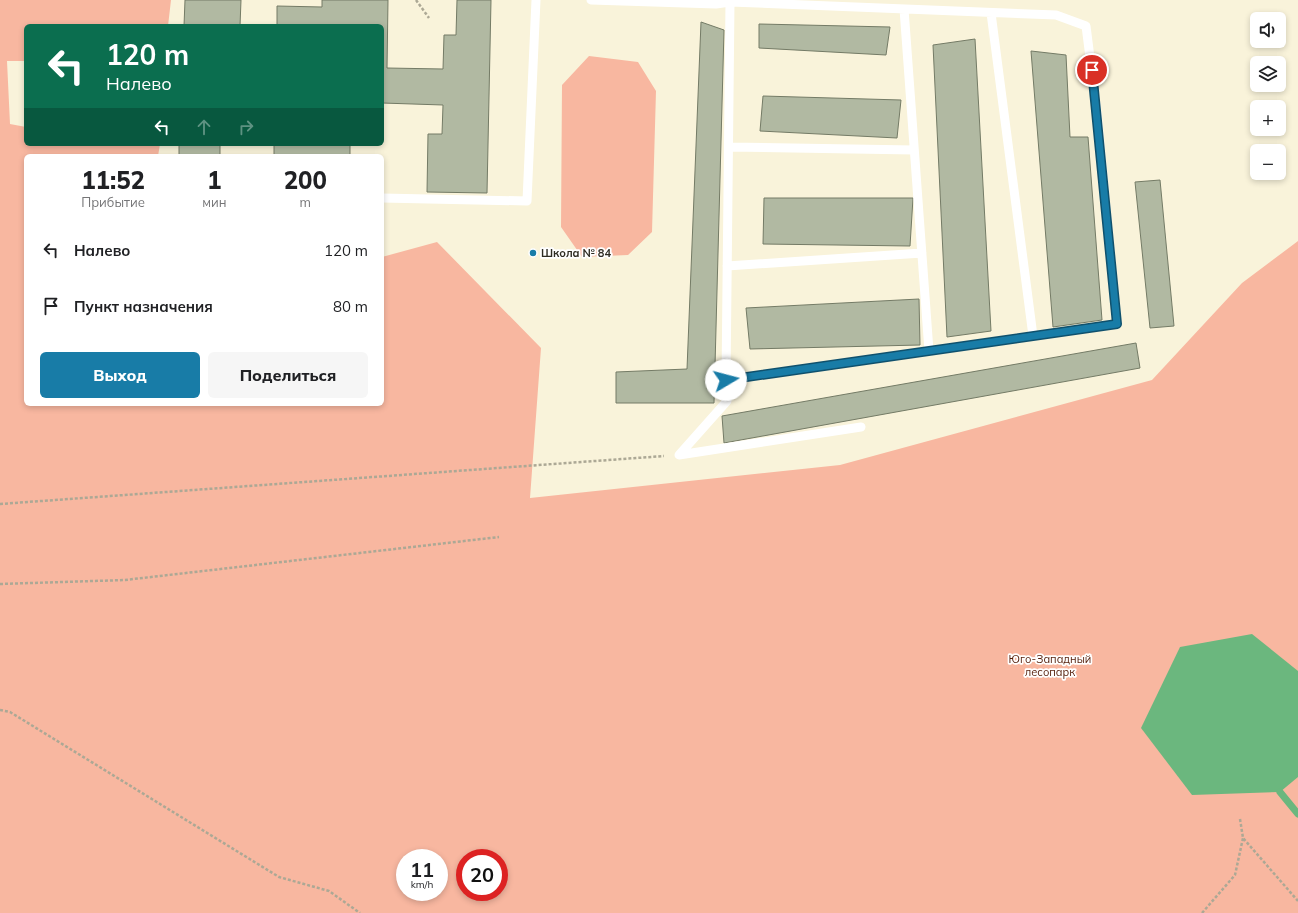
<!DOCTYPE html>
<html lang="ru">
<meta charset="utf-8">
<style>
:root{--surface:#fff;--page:#f6f6f6;--text:#202124;--muted:#757577;--accent:#187ca7}
body{margin:0;font-family:Mulish,sans-serif;background:var(--page);color:var(--text);height:100vh;display:flex;flex-direction:column;font-size:15px;white-space:nowrap}
*{box-sizing:border-box;margin:0}
p{font-size:13px;color:var(--muted)}
.icon{flex:none;width:22px;height:22px;fill:none;stroke:currentColor;stroke-width:2;stroke-linecap:round;stroke-linejoin:round}
.map{position:relative;flex:1;overflow:hidden}
.drawer{position:absolute;left:24px;top:154px;width:360px;height:252px;display:flex;flex-direction:column;background:var(--surface);border-radius:6px;box-shadow:0 2px 6px #0003}
.drawer>*{flex:none}
.guide{position:absolute;left:24px;top:24px;width:360px;height:122px;border-radius:6px;box-shadow:0 2px 6px #0003;background:#0b6e4f;color:#fff;overflow:hidden}
.tools{position:absolute;left:1250px;top:12px;display:grid;gap:8px}
.tools a{display:grid;place-items:center;width:36px;height:36px;border-radius:6px;background:var(--surface);box-shadow:0 2px 6px #0003;font-size:20px}
.speed{position:absolute;left:396px;top:849px;display:flex;gap:8px;font-size:20px;font-weight:700;text-align:center}
.speed>*{display:grid;place-content:center;width:52px;height:52px;border-radius:50%;background:var(--surface);box-shadow:0 2px 6px #0003;line-height:1}
.speed small{font-size:10px;font-weight:400}
.speed .limit{border:6px solid #d22;background:#fff;color:#111}
.pin{position:absolute;display:grid;place-items:center;width:34px;height:34px;color:#fff;margin:-17px;border:2px solid #fff;border-radius:50%;box-shadow:0 1px 4px #0007}
.me{position:absolute;width:44px;margin:-22px;rotate:82deg;stroke-linejoin:round;filter:drop-shadow(0 0 3px #0008)}
.turn{display:flex;align-items:center;gap:14px;height:84px;padding:0 16px;font-size:18px}
.turn .icon{width:52px;height:52px;stroke-width:2.5}
.turn b{display:block;font-size:28px;line-height:34px}
.lanes{display:flex;align-items:center;height:38px;padding:0 16px;background:#0003;justify-content:center;gap:20px;direction:ltr}
.lanes .off{opacity:.35}
.eta{display:flex;justify-content:space-evenly;align-items:center;height:68px;text-align:center}
.eta b{font-size:24px;font-weight:800;line-height:28px}
.cta{display:flex;gap:8px;margin-top:auto;padding:8px 16px}
.cta a{flex:1;height:46px;border-radius:6px;background:var(--accent);color:#fff;font-size:16px;font-weight:800;line-height:46px;text-align:center}
.cta a+a{background:var(--page);color:var(--text)}
ul{padding:0;list-style:none}
li{display:flex;align-items:center;gap:12px;height:56px;padding:0 16px}
li div{flex:1}
li b{display:block;font-size:15px}
li em{font-style:normal}
.map>svg:first-child{display:block}
.green{fill:#f8b7a0;fill-rule:evenodd}
.water{fill:#6bb77e}
.lines{fill:none;stroke-linecap:round;stroke-linejoin:round}
.stream{stroke:#6bb77e;stroke-width:7}
.building{fill:#b1b9a2;stroke:#747b66}
.path{stroke:#aca895;stroke-width:2.5;stroke-dasharray:3 2;stroke-linecap:butt}
.lane{stroke:#fff;stroke-width:9}
.route-casing{stroke:#10516d;stroke-width:10}
.route{stroke:#187ca7;stroke-width:7}
.poi-dot{fill:#187ca7;stroke:#fff;stroke-width:1.5}
.labels{text-anchor:middle;dominant-baseline:central;stroke-width:3.5;stroke-linejoin:round;paint-order:stroke}
.poi-label{font-size:11px;font-weight:bold;fill:#2d2b22;stroke:#fff;text-anchor:start}
.park-label{font-size:11px;fill:#521c08;stroke:#fff}
</style>
<div class="map">
<svg width="1298" height="913" viewBox="0 0 1298 913">
<rect width="100%" height="100%" fill="#f9f3da"/>
<path class="green" d="M0 0H171L168 26H26V61H7L10 124 26 127V144H160L158 156H26V404H382V257L437 242 541 348 530 498 840 465 1152 380 1242 283 1298 241V913H0ZM405 858H439V892H405ZM465 858H499V892H465Z
M589 56 638 62 656 91 652 232 628 255 582 257 561 227 562 85Z"/>
<path class="water" d="M1252 634 1298 671V777L1280 792 1192 795 1141 728 1180 647Z"/>
<g class="lines">
<path class="stream" d="M1280 792 1298 814"/>
</g>
<path class="building" d="M185 0H241L240 26H184Z
M322 0H388L387 68 443 69 444 35H456L457 0H491L487 193 427 192 428 134H442L443 105 382 103V26H277V6L322 7Z
M701 22 724 30 714 403H616V372L687 369Z
M759 24 890 27 886 55 759 48Z
M975 39 991 331 947 337 933 45Z
M1031 51 1066 55 1070 137H1088L1102 320 1053 327Z
M763 96 901 100 897 138 760 131Z
M179 144H220V156H179Z
M274 144H350V156H274Z
M1160 180 1174 326 1150 328 1135 182Z
M764 198H913L910 246 763 244Z
M919 299 920 345 750 349 746 308Z
M1136 343 1140 368 724 443 722 416Z"/>
<g class="lines">
<path class="path" d="M416 0 429 18
M0 504 664 456
M0 584 125 580 499 537
M0 710 10 712 279 877 329 891 360 913
M1240 819 1243 838 1298 901
M1202 913 1235 875 1243 838"/>
<path class="lane" d="M591 0 716 4 730 2 1056 15 1086 26 1097 113 1117 324 726 380 727 401 679 455 861 427
M904 9 929 351
M991 13 1033 336
M729 147 914 150
M382 198 527 201 536 0
M727 266 922 253
M726 380 730 2"/>
</g>
<g class="lines">
<g class="route-casing">
<path id="route" d="M726 380 1117 324 1092 70"/>
</g>
<use href="#route" class="route"/>
</g>
<circle class="poi-dot" cx="533" cy="253" r="4"/>
<g class="labels">
<g class="poi-label">
<text x="541" y="253">Школа № 84</text>
</g>
<g class="park-label">
<text x="1050" y="659">Юго-Западный<tspan x="1050" dy="13">лесопарк</tspan></text>
</g>
</g>
</svg>
<div class="tools">
<a><svg class="icon" aria-label="sound" viewBox="0 0 24 24"><path d="M4 9h4l5-4v14l-5-4H4zM17 9q2 3 0 6"/></svg></a>
<a><svg class="icon" aria-label="layers" viewBox="0 0 24 24"><path d="M12 4l9 5-9 5-9-5zM3 14l9 5 9-5"/></svg></a>
<a>+</a>
<a>−</a>
</div>
<div class="speed"><div>11<small>km/h</small></div><div class="limit">20</div></div>
<div class="pin" style="left:1092px;top:70px;background:#d93025"><svg class="icon" aria-label="arrive" viewBox="0 0 24 24"><path d="M6 21V4h12l-3 4 3 4H6"/></svg></div>
<svg class="me" style="left:726px;top:380px" viewBox="-20 -20 40 40"><circle r="19" fill="#fff"/><path d="M0-13L10 11 0 6-10 11z" fill="#187ca7"/></svg>
<div class="guide">
<div class="turn"><svg class="icon" aria-label="left" viewBox="0 0 24 24"><path d="M17 20v-9H6M10 6l-5 5 5 5"/></svg><div><b>120 m</b>Налево</div></div>
<div class="lanes"><svg class="icon" aria-label="left" viewBox="0 0 24 24"><path d="M17 20v-9H6M10 6l-5 5 5 5"/></svg><svg class="icon off" aria-label="ahead" viewBox="0 0 24 24"><path d="M12 20V5M6 11l6-6 6 6"/></svg><svg class="icon off" aria-label="right" viewBox="0 0 24 24"><path d="M7 20v-9h11M14 6l5 5-5 5"/></svg></div>
</div>
<section class="drawer">
<div class="eta">
<div><b>11:52</b><p>Прибытие</p></div>
<div><b>1</b><p>мин</p></div>
<div><b>200</b><p>m</p></div>
</div>
<ul>
<li><svg class="icon" aria-label="left" viewBox="0 0 24 24"><path d="M17 20v-9H6M10 6l-5 5 5 5"/></svg><div><b>Налево</b></div><em>120 m</em></li>
<li><svg class="icon" aria-label="arrive" viewBox="0 0 24 24"><path d="M6 21V4h12l-3 4 3 4H6"/></svg><div><b>Пункт назначения</b></div><em>80 m</em></li>
</ul>
<div class="cta"><a>Выход</a><a>Поделиться</a></div>
</section>
</div>
